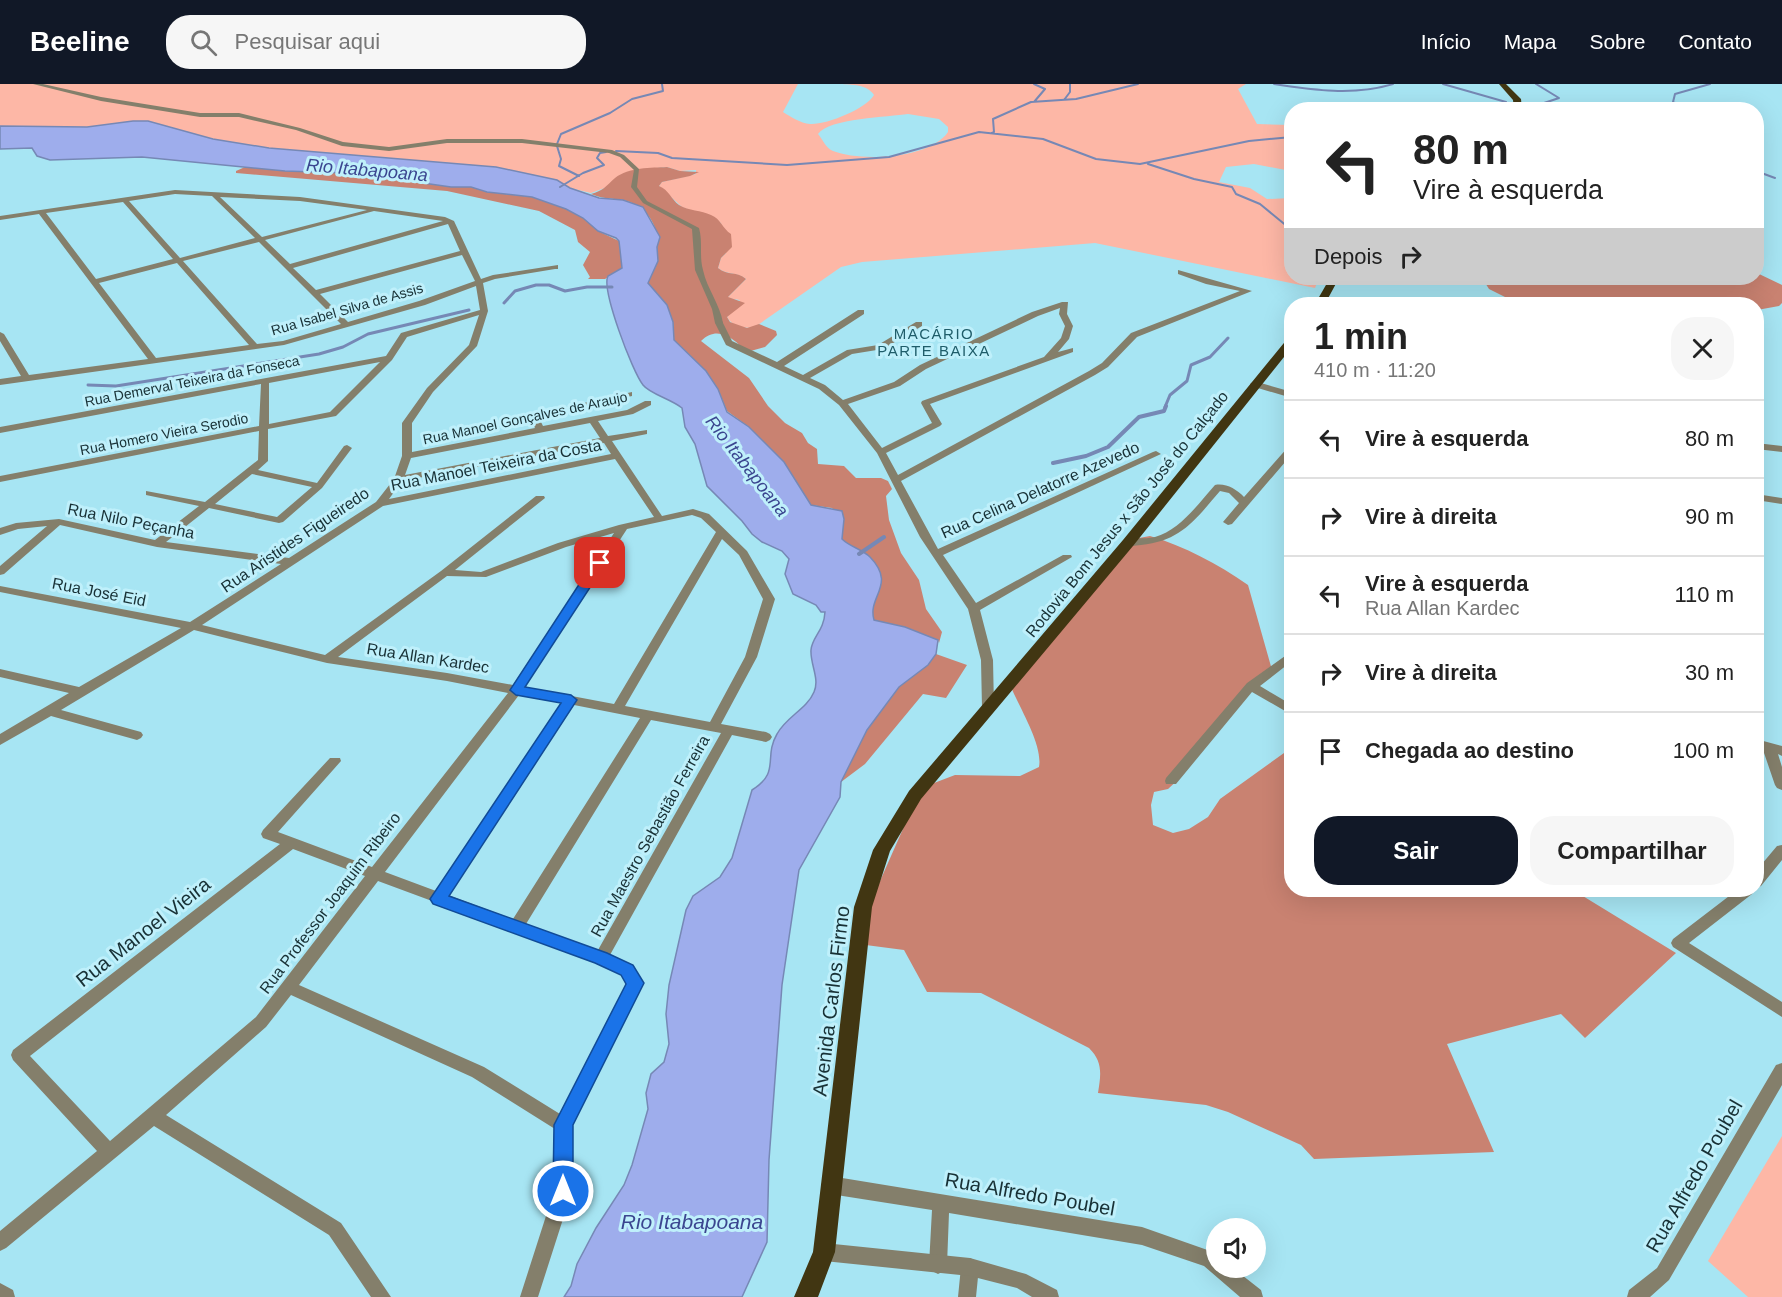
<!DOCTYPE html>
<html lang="pt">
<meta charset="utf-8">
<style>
:root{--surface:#fff;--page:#f6f6f6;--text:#222;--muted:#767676;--line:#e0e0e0;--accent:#111827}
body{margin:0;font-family:Helvetica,sans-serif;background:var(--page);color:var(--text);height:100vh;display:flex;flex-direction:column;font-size:22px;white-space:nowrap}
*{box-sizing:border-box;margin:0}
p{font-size:20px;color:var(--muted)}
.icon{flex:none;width:33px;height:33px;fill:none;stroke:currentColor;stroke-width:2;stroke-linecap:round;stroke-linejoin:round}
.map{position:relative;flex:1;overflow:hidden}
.details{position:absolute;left:1284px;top:213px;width:480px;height:600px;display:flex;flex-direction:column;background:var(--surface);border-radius:24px;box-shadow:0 6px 24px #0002}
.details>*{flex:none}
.hud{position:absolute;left:1284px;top:18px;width:480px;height:183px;border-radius:24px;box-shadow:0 6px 24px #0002;background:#fff;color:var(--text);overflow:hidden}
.buttons{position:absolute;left:1206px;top:1134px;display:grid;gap:12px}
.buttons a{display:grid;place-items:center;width:60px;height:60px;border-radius:50%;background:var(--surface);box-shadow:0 6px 24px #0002;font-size:30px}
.pin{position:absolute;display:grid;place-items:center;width:51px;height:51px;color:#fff;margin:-26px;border-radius:12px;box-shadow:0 3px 9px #0006}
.me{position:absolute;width:66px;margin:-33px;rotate:0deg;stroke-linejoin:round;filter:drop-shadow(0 0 4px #0008)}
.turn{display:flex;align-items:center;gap:21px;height:126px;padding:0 30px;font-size:27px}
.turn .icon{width:78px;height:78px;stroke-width:2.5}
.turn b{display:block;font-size:42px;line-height:51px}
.then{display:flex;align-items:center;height:57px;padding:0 30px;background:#0003;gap:12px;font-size:22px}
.round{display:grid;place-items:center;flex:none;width:63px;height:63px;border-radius:24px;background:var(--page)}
.head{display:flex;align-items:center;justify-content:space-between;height:102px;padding:0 30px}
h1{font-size:36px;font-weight:600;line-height:45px}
.cta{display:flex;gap:12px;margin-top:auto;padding:12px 30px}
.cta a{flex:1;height:69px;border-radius:24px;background:var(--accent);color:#fff;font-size:24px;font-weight:600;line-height:69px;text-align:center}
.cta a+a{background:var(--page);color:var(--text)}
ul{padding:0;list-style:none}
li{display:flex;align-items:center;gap:18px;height:78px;padding:0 30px;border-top:2px solid var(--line)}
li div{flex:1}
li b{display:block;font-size:22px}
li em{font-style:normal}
header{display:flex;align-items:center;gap:36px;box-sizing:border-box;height:84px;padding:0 30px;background:var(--accent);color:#fff}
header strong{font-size:28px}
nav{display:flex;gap:33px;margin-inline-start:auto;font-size:21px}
.search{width:420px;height:54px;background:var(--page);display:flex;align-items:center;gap:15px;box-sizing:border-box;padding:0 21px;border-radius:24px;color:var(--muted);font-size:22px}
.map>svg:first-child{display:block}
.green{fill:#fdb7a6;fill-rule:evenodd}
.forest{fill:#c98271}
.water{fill:#9eadec;stroke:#7688b5;stroke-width:1.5}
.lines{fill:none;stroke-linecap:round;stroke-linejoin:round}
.stream-far2{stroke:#7688b5;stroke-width:2}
.stream-far1{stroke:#7688b5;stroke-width:3}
.stream{stroke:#7688b5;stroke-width:4}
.minor{fill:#847f6b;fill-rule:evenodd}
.tertiary{fill:#847f6b;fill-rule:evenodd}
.primary{fill:#413612;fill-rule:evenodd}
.route{fill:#1a73e8;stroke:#114b97;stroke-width:1.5}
.labels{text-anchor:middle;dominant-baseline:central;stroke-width:6;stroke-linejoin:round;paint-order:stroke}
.far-street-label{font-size:14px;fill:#183136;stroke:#bff0fb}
.far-neighbourhood-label{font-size:15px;letter-spacing:1.5px;fill:#1f5d6a;stroke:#bff0fb}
.street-label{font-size:16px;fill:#183136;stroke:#bff0fb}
.water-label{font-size:18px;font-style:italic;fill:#3b4690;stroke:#bff0fb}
.near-street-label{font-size:20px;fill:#183136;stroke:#bff0fb}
.near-water-label{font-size:21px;font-style:italic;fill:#3b4690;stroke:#bff0fb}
</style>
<header>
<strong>Beeline</strong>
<div class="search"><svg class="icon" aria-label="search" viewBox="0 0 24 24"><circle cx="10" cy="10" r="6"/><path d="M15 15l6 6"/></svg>Pesquisar aqui</div>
<nav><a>Início</a><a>Mapa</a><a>Sobre</a><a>Contato</a></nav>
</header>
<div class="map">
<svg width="1782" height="1213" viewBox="0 0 1782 1213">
<rect width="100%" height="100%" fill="#a7e5f3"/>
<path class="green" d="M0 0H798L783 28C791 33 800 39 810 40 826 41 866 25 874 11 867 0 852 1 840 0H1246L1238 5 1257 40 1291 41V87L1254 80 1226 83 1219 98 1250 104 1267 115 1291 114 1292 194H1319L1315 204 1095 159 862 178 841 183 755 243C744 245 733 243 727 233L740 216 727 214 746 195C737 188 727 191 718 184L721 174 726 169 721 139 682 123 659 102 662 98 696 90V86L680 87 667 83 637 86 621 91 607 103 591 109 570 104 557 96 496 83 269 64 213 55 148 37 87 43 0 42ZM908 30 939 35 948 43V48C930 75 861 78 833 67 826 64 823 56 818 50 829 34 889 33 908 30Z
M1782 1052V1213H1748L1708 1177Z"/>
<path class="forest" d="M245 83 285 87 344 89 357 93 394 94 451 103H471L487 108 532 113 566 125 583 134 598 147 619 157 622 184 605 195H588L590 193 583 181 590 168 578 158 575 146 539 127 447 107 236 89V87Z
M667 83 680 87 699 88 690 92 662 98 659 102C669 106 671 115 679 121 689 127 701 126 711 131 721 135 722 144 731 150L732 163 721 174 718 184C728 192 737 187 746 195L728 213 745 219 727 233 730 238 747 244 759 240 776 247 777 251 765 263 747 268C734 255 718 240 701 257L749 294 768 322 785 339 802 349 808 359 817 365 818 380 844 382 856 394H881L888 397 892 405 886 412 889 436 901 469 919 496 926 525 942 548 939 559 938 556 905 543 874 536C867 514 893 503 873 477 865 467 851 464 841 455L843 441 832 424 811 421 784 378 749 343 727 327 718 305 706 287 674 256 673 238 667 221 648 199C650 191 656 186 657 178 658 173 656 168 657 164 660 142 646 121 623 116 611 114 602 115 591 110 603 107 606 102 615 94 629 83 651 84 667 83Z
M1757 189 1782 201V219L1779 222 1757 226 1756 220H1519L1489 205 1484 197 1488 194H1756Z
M1150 452C1186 463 1216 479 1248 501L1272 586 1243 614 1182 692 1168 705 1154 708 1151 721 1153 741 1173 749 1189 745 1208 733 1220 715 1291 664 1292 806H1573L1676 869 1585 954 1561 930 1447 960 1494 1068 1314 1075 1301 1061 1228 1028 1206 1021 1098 1009C1101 990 1103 978 1089 964L981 909 927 908 904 866 858 860V847L921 704 955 691 1020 692 1039 683C1043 661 1020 625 1011 603L1139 454Z
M936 570 967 581 946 614 923 610 865 680 841 698C857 665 872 631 898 604 911 591 926 584 936 570Z"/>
<path class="water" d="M133 37H148L213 55 269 64 496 83 557 96 570 104 599 114 623 116 643 123 660 153 657 163 658 177 648 199 667 221 673 238 674 256 706 287 718 305 727 328 749 343 784 378 811 421 842 427 844 435 842 455C850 463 862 465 870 473 897 501 867 512 874 536L905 543 938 556 936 570 928 581 899 603 867 646 841 698 840 713 799 786 782 901 769 1076 767 1158 742 1213H564L571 1202 577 1180 596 1144 624 1101 632 1081 648 1025 646 1009 651 990 664 978 669 960 666 930 669 901 686 826 693 812 720 793 732 774 752 706C781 688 763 674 777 650 786 633 807 625 814 608 820 595 810 580 811 566 812 553 824 547 825 528H821L816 521 793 510 785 490 789 475 782 467 762 458 752 450 742 437 707 402 695 360 685 343 682 324C671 315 650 310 643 301 632 287 601 205 608 192L622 184 619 157 616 154 598 147 583 134 566 125 532 113 487 108 471 103H451L388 94 357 93 344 89 285 87 142 73 50 76 37 72 32 64 0 65V42L87 43Z"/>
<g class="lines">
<path class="stream-far2" d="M1034 0 1045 5 1034 18
M1274 0C1313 6 1354 12 1393 0
M1443 0 1506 18
M1064 16 1070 8V0
M1530 21 1535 22 1559 14 1536 0
M1689 26 1673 18 1675 10 1710 0
M992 49 994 48 993 35 1031 18 1076 15 1138 0
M557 60 561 50 610 29 632 15 663 7 662 0
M557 62 561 75 559 82 579 92
M616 67 658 69 672 74 787 81 889 73 979 48 1043 55 1096 75 1140 80 1249 57 1292 53
M1148 80 1194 95 1232 103 1236 110 1260 120 1288 143
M1756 87 1775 94
M560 103 583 89 604 81 597 74 600 69 606 68"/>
<path class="stream-far1" d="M1286 141 1292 146
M504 219 515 207 536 201H549L565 207 587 203H612
M88 301 116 302 319 270 343 263 368 250 469 226
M1165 323 1170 311 1187 297 1191 281 1210 273 1228 254"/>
<path class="stream" d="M1053 379 1086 372 1108 363 1139 333 1164 327 1166 322
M859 470 884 453"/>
<path class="minor" d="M1289 37H1292V41L1286 39Z
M175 106 300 113 445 133 454 137 481 195 493 191 558 181V185H555L495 195 483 199 488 227 477 262 433 308 412 339V368L535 344 529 333 531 331 632 308V312L539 334 543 342 627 326 645 317H651V321L633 330 598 337 608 352 647 346V350L612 357 662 432 693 425 709 430 747 467 775 515 757 573 721 640 766 648 770 650 772 653 770 656 766 658 732 651 610 871 632 881 643 899 571 1042 572 1107 538 1213H520L554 1107 555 1045 472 993 291 911 266 943 166 1031 341 1139 391 1213H371L329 1151 154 1042 6 1164 0 1167V1147L97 1067 13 976 11 971 13 966 280 760 263 754 261 750 263 746 330 674H340L341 677 278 748 372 783 508 609 447 597 327 579 194 546 61 626 141 648 143 651 141 654 137 656 51 632 0 661V650L69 609 0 593V585L79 603 181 544 0 508V502L190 538 281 480 157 463 60 441 4 490 0 491V482L47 442 18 445 0 451V444L16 439 59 435 155 456 199 422 146 411V407L205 418 258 376 259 347 0 398V392L259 342 261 300 0 349V343L386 272 401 249 480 226 476 202 425 221 284 261 0 301V295L21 292 0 257V248L4 250 29 291 148 275 39 130 0 136V132ZM175 110 212 112 255 154 180 174 129 117ZM220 113 300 117 367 126 262 153ZM123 118 173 175 96 195 46 129ZM374 127 443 137 290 180 265 156ZM448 140 460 167 316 206 293 184ZM259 158 341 240 283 257 257 260 183 177ZM462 171 475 197 419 217 348 238 320 210ZM177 179 249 261 156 274 99 199ZM479 231 469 261 427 304 402 339V372L394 395 376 418 289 474 166 458 209 424 279 439 283 438 322 404 352 364 347 361 344 362 317 399 258 386 268 377V345L336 332 392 276 407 253ZM380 278 330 328 269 340V299ZM590 339 600 354 405 391 411 374ZM604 359 611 370 389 415 402 397ZM615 375 654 433 619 441 558 459 481 488 455 486 545 414 544 412H536L441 487 325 571 202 541 383 422ZM252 390 312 403 277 433 215 420ZM692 431 701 434 716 448 614 620 524 603 627 445ZM614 449 513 601 447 589 338 573 447 492 486 493 566 463ZM722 455 739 471 763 515 745 573 710 638 625 622ZM519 611 563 619 436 807 385 788ZM574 621 640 634 513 835 448 811ZM651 636 721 649 598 866 526 840ZM293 765 365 792 256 933 110 1057 30 972ZM378 797 432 817 433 819 440 820 596 879 622 891 627 899 560 1030 484 983 299 901Z
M1178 186 1252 207 1137 253 1108 283 1095 291 901 397 938 465 1153 368 1156 367 1161 370 943 471 976 519 1063 471H1071L1072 473 980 526 993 576 994 624 992 627H984L982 624 981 576 968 525 920 453 877 369 839 321 819 305 726 261 715 239 722 237 732 257 777 278 858 226H864V230L784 282 803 291 847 266 878 261 916 238H922V242L883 265 852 270 810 294 825 301 843 316 894 298 920 281 1032 228 1062 218H1068L1067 230 1073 242 1069 255 1058 268 1073 264V268L930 320 942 340 940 342 886 369 898 391 1089 287 1102 279 1131 249 1240 207 1206 200 1178 190ZM1060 224 1059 230 1065 242 1061 254 1044 273 922 317 921 319 932 339 882 364 848 320 900 302 926 285 1038 232Z
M1254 297 1292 308V314L1251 302 1250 300Z
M1756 359 1782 362V368L1756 365Z
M1292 361V370L1232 440 1228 441 1223 438 1239 419 1229 409 1220 407C1195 436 1181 457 1141 461 1134 462 1128 463 1123 459 1131 452 1144 456 1155 453 1180 446 1198 420 1215 401 1226 399 1236 405 1244 413L1289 362Z
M1756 410 1782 414V420L1756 416Z
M1292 567V577L1260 602 1292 621V631L1252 608 1176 700H1166L1165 697 1166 694 1247 599Z
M1756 655 1782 662V672L1778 670 1782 683V706L1777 704 1775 701 1763 666 1756 664Z
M1782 761V776L1761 802 1756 804V787L1777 762Z
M1737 806H1754L1752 810 1689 859 1782 918V933L1673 863 1671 859 1673 855Z
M1782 979V1001L1669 1196 1650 1213H1627L1629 1206 1657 1184 1776 981Z
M830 1092 1142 1143 1216 1169V1184H1233L1261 1206 1263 1213H1240L1204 1182 1142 1161 949 1129 947 1181 944 1187 938 1190 932 1187 929 1181 932 1126 830 1110 824 1107 821 1101 824 1095Z
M970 1174 976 1177 979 1183 976 1213H958L961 1183 964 1177Z
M0 1199 13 1206 15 1213H0Z"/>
<path class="tertiary" d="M33 0H43L101 13 200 29H239L300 44 343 58 389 63 447 55H522L612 66 624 71 639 85 637 103 647 117 699 144C703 158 699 172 703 186 707 205 720 220 723 239L719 241 715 239 712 225 695 186 692 145 643 119 631 103 634 86 620 73 609 69 522 59H447L389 67 342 62 296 46 239 33H200L101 17Z
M824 1159 970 1174 1026 1190 1057 1206 1059 1213H1032L1017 1204 970 1192 824 1177 818 1174 815 1168 818 1162Z"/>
<path class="primary" d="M1499 0H1506L1521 15 1522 26H1514L1513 16Z
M1330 194H1339L1325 220H1315Z
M1292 253V263L1133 462 921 715 890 767 872 823 835 1168 818 1213H794L813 1168 854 823 873 766 909 707 1123 456 1288 254Z"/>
</g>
<path class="route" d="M600 475 606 479 525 603 571 611 577 616 449 812 607 869 633 881 644 899 573 1041V1107L570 1114 563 1116 556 1114 553 1107 554 1041 626 900 621 891 595 879 433 820 430 815 561 619 516 611 510 606 595 476Z"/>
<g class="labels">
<g class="far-street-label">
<text transform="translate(347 225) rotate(-16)">Rua Isabel Silva de Assis</text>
<text transform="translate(192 297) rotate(-11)">Rua Demerval Teixeira da Fonseca</text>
<text transform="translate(525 334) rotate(-12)">Rua Manoel Gonçalves de Araujo</text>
<text transform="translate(164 350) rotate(-11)">Rua Homero Vieira Serodio</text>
</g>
<g class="far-neighbourhood-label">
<text x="934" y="249">MACÁRIO<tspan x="934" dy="17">PARTE BAIXA</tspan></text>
</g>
<g class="street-label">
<text transform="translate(496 381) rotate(-11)">Rua Manoel Teixeira da Costa</text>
<text transform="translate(1040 406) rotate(-24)">Rua Celina Delatorre Azevedo</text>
<text transform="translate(1127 430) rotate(-51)">Rodovia Bom Jesus x São José do Calçado</text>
<text transform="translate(131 437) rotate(11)">Rua Nilo Peçanha</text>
<text transform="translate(295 456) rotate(-34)">Rua Aristides Figueiredo</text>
<text transform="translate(99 508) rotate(11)">Rua José Eid</text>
<text transform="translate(428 574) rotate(9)">Rua Allan Kardec</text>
<text transform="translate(650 752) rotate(-61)">Rua Maestro Sebastião Ferreira</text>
<text transform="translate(330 819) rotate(-53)">Rua Professor Joaquim Ribeiro</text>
</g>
<g class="water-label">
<text transform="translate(367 86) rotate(5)">Rio Itabapoana</text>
<text transform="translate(747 382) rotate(52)">Rio Itabapoana</text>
</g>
<g class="near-street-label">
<text transform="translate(143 848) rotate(-38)">Rua Manoel Vieira</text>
<text transform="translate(831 917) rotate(-83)">Avenida Carlos Firmo</text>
<text transform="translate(1694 1092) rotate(-60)">Rua Alfredo Poubel</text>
<text transform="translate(1030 1110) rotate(10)">Rua Alfredo Poubel</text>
</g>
<g class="near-water-label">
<text x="692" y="1137">Rio Itabapoana</text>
</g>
</g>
</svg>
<div class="buttons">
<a><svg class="icon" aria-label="sound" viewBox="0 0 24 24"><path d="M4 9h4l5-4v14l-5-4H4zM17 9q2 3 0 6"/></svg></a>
</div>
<div class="pin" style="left:600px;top:479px;background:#d93025"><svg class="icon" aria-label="arrive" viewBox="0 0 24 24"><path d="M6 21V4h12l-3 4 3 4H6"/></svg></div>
<svg class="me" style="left:563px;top:1107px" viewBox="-20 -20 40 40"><circle r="17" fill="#1a73e8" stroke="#fff" stroke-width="3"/><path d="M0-11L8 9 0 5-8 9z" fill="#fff"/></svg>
<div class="hud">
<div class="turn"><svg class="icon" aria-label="left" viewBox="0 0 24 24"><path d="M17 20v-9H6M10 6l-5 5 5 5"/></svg><div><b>80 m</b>Vire à esquerda</div></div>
<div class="then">Depois<svg class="icon" aria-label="right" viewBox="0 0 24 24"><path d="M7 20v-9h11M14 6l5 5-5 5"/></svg></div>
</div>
<section class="details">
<div class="head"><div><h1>1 min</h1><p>410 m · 11:20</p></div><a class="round"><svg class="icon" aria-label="close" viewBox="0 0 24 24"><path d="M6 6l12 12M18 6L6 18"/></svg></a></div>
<ul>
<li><svg class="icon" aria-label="left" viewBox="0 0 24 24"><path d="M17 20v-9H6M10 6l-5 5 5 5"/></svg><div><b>Vire à esquerda</b></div><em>80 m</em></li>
<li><svg class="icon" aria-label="right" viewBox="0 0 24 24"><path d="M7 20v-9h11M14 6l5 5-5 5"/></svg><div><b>Vire à direita</b></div><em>90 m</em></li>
<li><svg class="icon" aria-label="left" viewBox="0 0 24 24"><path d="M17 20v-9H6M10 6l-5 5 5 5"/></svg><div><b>Vire à esquerda</b><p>Rua Allan Kardec</p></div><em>110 m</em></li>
<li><svg class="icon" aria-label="right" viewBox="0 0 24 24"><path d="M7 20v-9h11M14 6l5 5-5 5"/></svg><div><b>Vire à direita</b></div><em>30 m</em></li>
<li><svg class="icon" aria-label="arrive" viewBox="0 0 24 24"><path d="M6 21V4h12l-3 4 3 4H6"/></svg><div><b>Chegada ao destino</b></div><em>100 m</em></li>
</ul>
<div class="cta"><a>Sair</a><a>Compartilhar</a></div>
</section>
</div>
